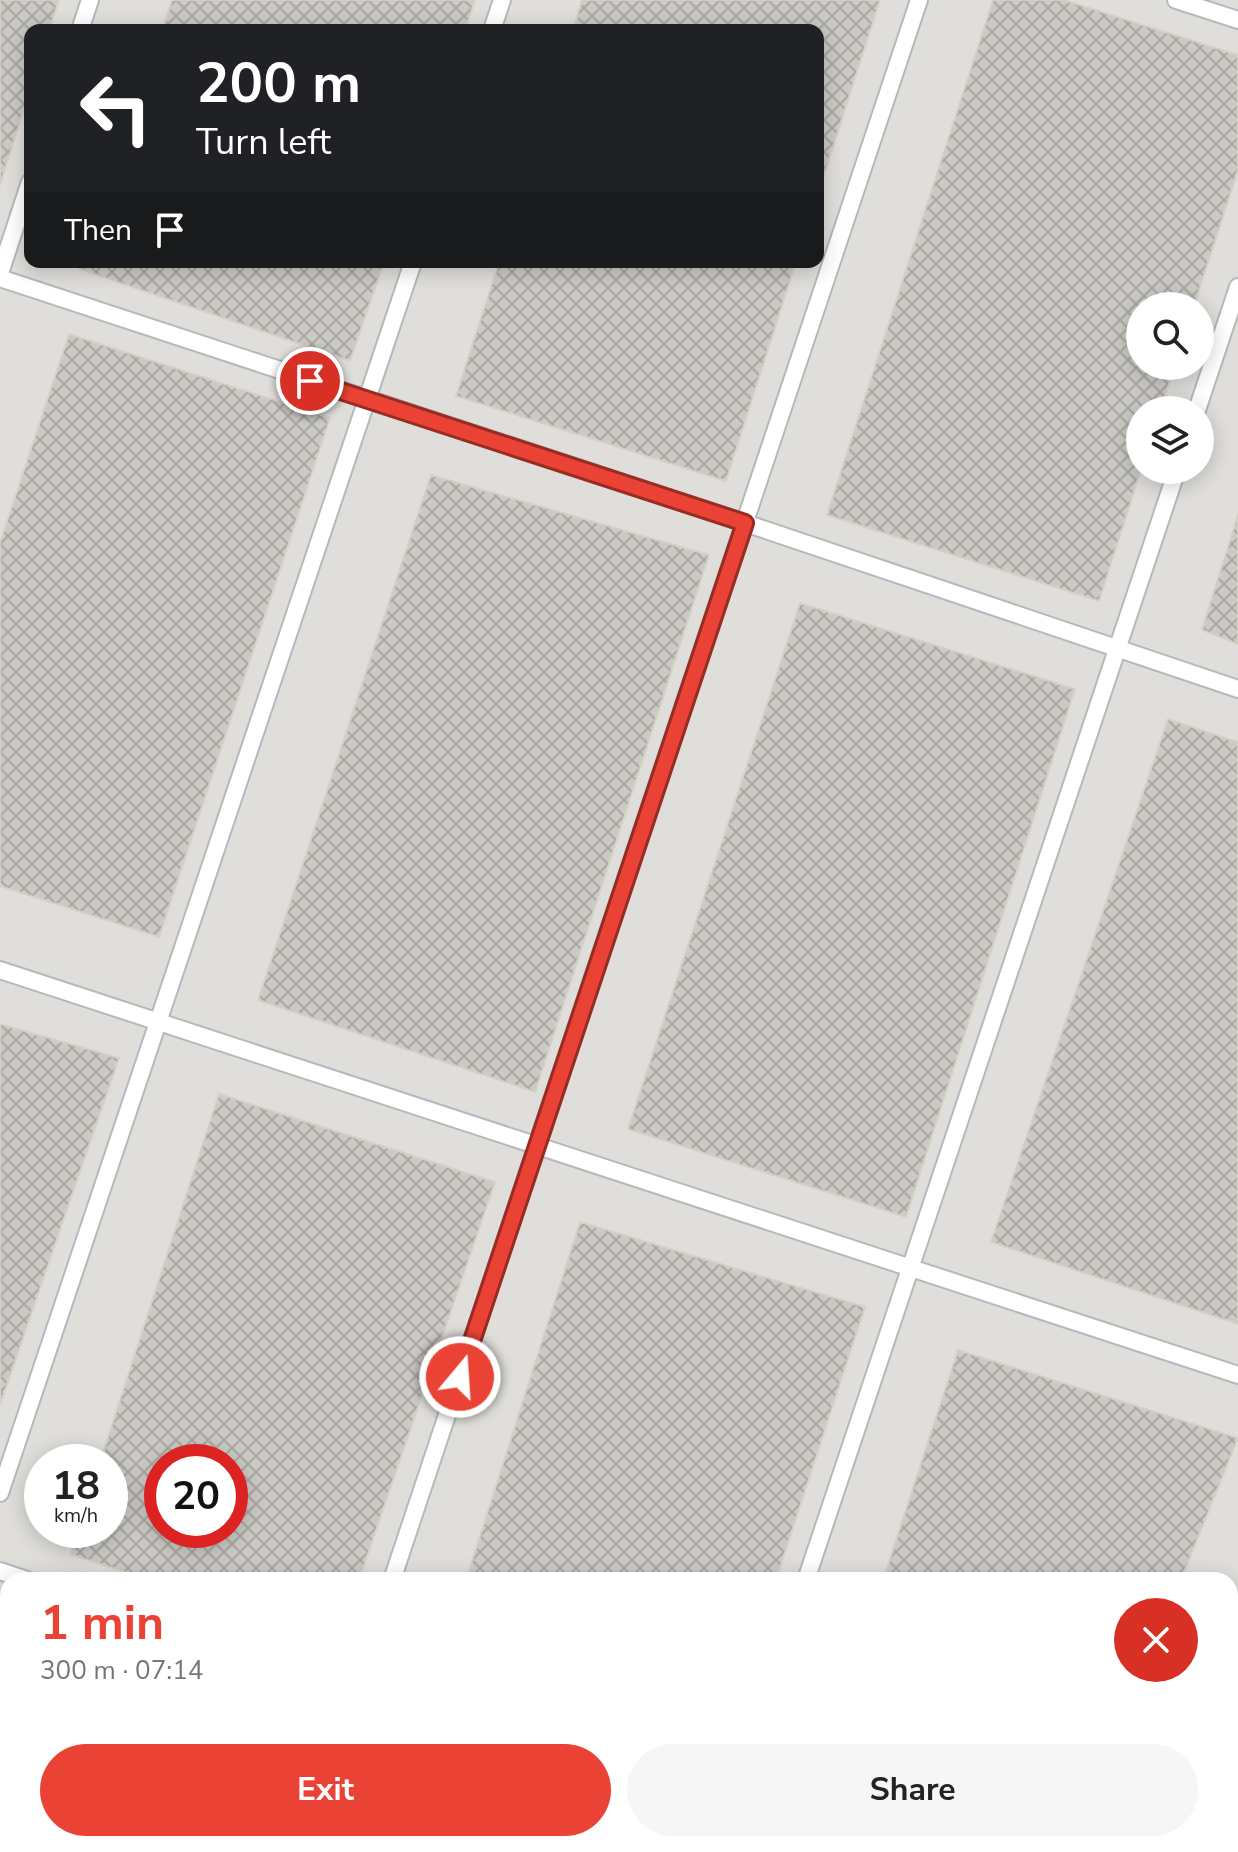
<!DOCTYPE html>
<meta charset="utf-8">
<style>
:root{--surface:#fff;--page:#f6f6f6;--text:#222;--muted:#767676;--accent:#ea4335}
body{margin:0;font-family:"Nunito Sans",sans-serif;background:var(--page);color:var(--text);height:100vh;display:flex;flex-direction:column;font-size:30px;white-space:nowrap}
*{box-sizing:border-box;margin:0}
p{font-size:26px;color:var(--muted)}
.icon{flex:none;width:44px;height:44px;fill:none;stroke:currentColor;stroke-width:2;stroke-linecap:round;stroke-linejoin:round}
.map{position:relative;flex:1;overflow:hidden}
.details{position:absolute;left:0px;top:1572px;width:1238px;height:280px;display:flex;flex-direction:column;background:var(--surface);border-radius:24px 24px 0 0;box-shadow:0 4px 20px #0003}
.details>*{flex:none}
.hud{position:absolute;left:24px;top:24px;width:800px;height:244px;border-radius:16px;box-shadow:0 4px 20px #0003;background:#202124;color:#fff;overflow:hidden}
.buttons{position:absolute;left:1126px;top:292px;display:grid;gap:16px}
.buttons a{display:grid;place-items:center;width:88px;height:88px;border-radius:50%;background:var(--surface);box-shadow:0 4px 20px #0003;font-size:40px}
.speed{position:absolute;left:24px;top:1444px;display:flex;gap:16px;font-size:40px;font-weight:700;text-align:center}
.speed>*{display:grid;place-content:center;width:104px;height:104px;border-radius:50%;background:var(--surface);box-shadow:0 4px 20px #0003;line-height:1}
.speed small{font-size:20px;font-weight:400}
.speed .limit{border:12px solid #d22;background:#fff;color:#111}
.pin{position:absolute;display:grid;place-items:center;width:68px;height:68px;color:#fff;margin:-34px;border:4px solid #fff;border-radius:50%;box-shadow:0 2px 8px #0007}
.me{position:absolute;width:88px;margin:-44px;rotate:18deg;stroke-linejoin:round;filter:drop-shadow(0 0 6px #0008)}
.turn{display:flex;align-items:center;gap:28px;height:168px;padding:0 40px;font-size:36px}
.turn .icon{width:104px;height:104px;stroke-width:2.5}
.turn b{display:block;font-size:56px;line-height:68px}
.then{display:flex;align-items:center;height:76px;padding:0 40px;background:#0003;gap:16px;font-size:30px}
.round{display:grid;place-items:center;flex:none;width:84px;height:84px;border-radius:42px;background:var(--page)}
.overview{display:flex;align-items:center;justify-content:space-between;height:136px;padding:0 40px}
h1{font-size:48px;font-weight:700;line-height:60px;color:var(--accent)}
.action{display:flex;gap:16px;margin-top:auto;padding:16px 40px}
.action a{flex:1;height:92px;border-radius:48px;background:var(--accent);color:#fff;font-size:32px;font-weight:700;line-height:92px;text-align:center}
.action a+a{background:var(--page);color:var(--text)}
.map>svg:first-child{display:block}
.industrial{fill:#e0deda;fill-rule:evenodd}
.building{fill:url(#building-cross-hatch);stroke:#d6d1c6;stroke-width:2;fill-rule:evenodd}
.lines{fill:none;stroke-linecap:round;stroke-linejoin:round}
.lane-casing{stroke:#b5b8bc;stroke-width:20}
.lane{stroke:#fff;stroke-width:16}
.route-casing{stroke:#982c22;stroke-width:20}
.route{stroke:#ea4335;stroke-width:14}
</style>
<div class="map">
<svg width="1238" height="1852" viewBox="0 0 1238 1852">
<defs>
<pattern id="building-cross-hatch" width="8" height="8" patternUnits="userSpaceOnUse" patternTransform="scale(2)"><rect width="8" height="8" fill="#cccac5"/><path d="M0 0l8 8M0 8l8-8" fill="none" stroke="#a9a8a4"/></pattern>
</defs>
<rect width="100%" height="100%" fill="#f1efe8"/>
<path class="industrial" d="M0 0H1238V1777L1230 1781V1580H8V1844H1099L1082 1852H0ZM30 30H818V262H30ZM1140 306H1200V366H1140ZM1140 410H1200V470H1140ZM42 1462H110V1530H42ZM162 1462H230V1530H162Z"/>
<path class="building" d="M0 0H59L49 30H30V91L0 185Z
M172 0H475L465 30H162Z
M582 0H880L818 194V30H573Z
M993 0H1064L1238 55V170L1194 306H1140V366H1175L1160 410H1140L1141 470 1099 601 827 515Z
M82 262H384L350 361 79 269Z
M499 262H796L726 481 456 396Z
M69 334 330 418 159 937 0 886V543Z
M431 475 709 555 535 1092 258 1000Z
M1238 515V644L1202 630Z
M800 603 1075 689 906 1217 628 1129Z
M1168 719 1238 742V1324L991 1242Z
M0 1024 119 1058 0 1405Z
M219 1094 495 1182 359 1580H148L70 1554 78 1530H110V1462H100ZM162 1462H230V1530H162Z
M580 1222 865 1307 776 1580H466Z
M958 1350 1238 1438 1181 1580H883Z
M8 1734V1844H276L274 1852H0V1758Z
M382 1844H689L687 1852H379Z"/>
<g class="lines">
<g class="lane-casing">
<path id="lane" d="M1176 0 1238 20
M80 30 90 0
M492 30 502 0
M0 273 30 182
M0 278 745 523 1238 689
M1197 410 1238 287
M0 970 1238 1375
M0 1493 413 262
M0 1571 27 1580
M392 1580 919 0
M806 1580 1177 470
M1230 1672 1238 1668
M302 1852 304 1844
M715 1852 717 1844
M887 1852 902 1844"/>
</g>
<use href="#lane" class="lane"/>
</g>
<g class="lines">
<g class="route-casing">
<path id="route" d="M310 381 745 523 460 1377"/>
</g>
<use href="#route" class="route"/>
</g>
</svg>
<div class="buttons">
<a><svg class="icon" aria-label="search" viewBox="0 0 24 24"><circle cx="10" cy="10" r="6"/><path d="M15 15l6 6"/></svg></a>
<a><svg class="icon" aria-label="layers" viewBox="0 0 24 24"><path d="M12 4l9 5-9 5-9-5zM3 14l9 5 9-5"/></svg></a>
</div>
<div class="speed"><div>18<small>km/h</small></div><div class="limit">20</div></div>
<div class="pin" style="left:310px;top:381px;background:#d93025"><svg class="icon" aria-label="arrive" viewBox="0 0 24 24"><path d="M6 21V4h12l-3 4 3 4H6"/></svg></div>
<svg class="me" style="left:460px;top:1377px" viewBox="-20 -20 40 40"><circle r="17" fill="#ea4335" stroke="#fff" stroke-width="3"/><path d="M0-11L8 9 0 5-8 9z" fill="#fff"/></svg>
<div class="hud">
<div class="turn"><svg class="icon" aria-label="left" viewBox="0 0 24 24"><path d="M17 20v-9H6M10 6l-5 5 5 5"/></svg><div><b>200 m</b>Turn left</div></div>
<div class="then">Then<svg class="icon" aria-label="arrive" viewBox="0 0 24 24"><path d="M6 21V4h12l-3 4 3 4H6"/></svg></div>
</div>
<section class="details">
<div class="overview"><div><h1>1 min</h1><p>300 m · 07:14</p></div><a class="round" style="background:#d93025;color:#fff"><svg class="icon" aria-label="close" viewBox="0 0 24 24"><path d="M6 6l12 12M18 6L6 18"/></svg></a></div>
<div class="action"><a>Exit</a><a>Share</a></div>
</section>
</div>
